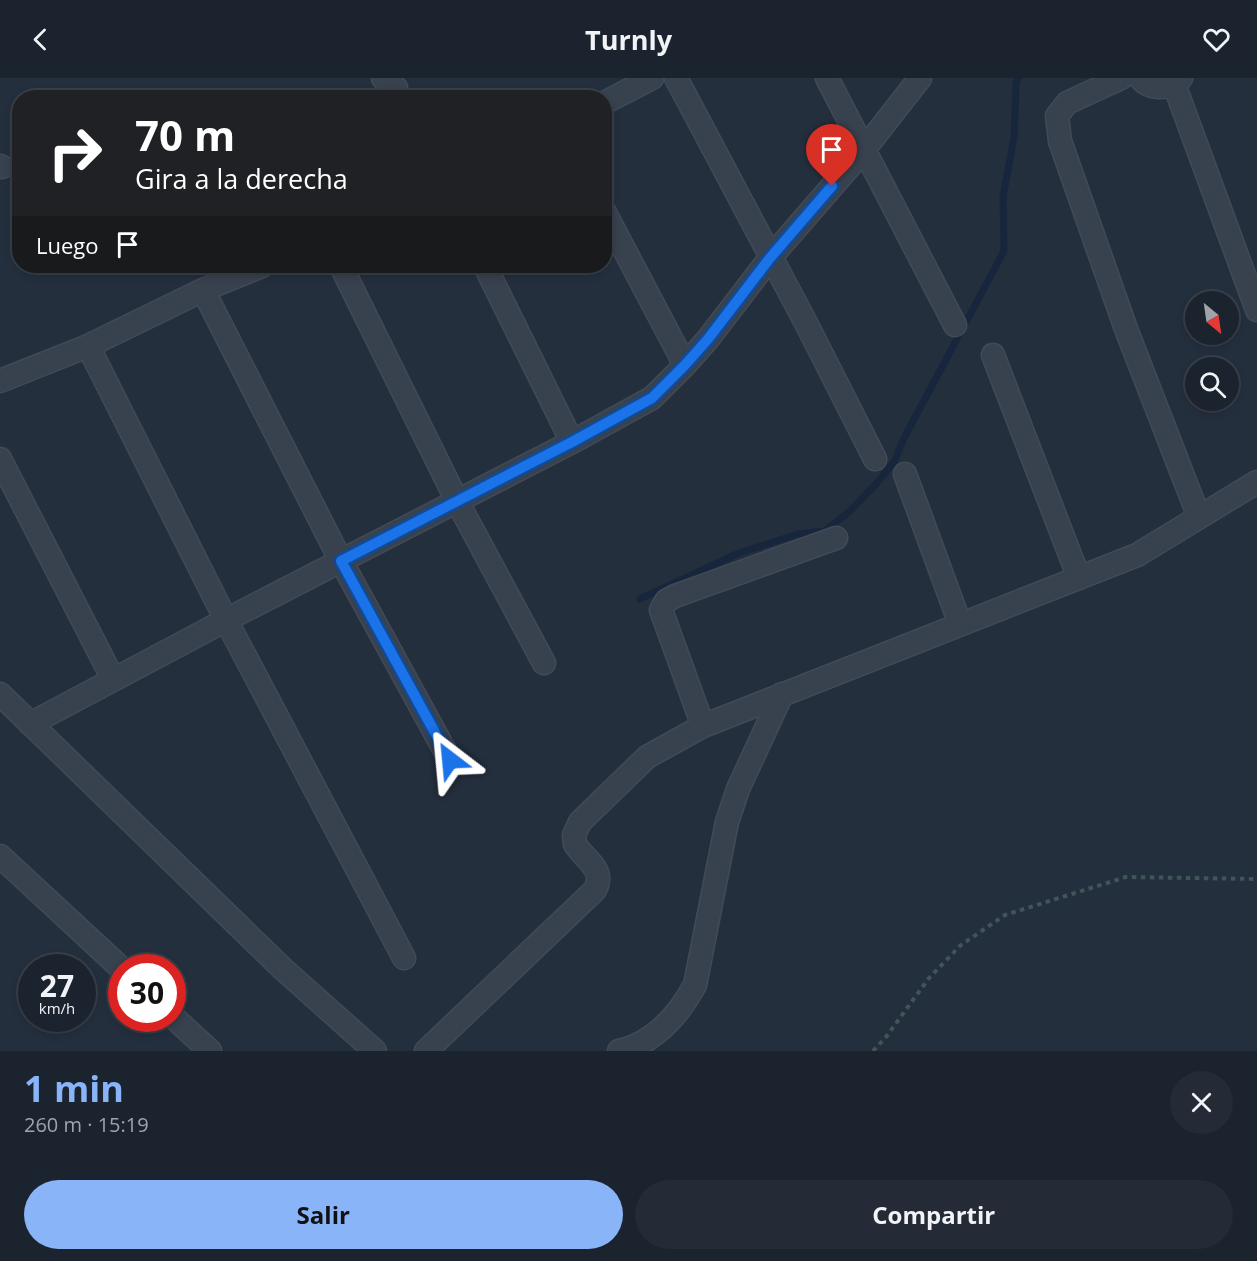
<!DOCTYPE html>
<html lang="es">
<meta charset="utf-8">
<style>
:root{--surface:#1b232e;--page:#242b36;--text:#f1f3f6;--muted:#a0a4aa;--line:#39404a;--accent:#8ab4f8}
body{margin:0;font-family:"Open Sans",sans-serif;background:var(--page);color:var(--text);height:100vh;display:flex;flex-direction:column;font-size:22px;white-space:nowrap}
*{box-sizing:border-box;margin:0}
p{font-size:20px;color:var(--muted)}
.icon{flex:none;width:33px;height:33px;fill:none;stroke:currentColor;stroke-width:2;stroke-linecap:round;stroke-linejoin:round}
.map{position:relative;height:973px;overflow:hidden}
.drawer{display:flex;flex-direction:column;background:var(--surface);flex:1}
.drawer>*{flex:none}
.top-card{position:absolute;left:12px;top:12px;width:600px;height:183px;border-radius:24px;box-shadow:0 3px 9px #0003,0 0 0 2px var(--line);background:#202124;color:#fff;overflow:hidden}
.needle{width:39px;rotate:151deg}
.controls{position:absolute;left:1185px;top:213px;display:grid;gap:12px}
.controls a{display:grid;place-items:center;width:54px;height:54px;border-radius:50%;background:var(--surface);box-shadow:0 3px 9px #0003,0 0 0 2px var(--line);font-size:30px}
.speed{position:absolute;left:18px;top:876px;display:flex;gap:12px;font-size:30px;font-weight:700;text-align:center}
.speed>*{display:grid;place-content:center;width:78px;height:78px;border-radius:50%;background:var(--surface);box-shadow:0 3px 9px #0003,0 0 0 2px var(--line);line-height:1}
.speed small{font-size:15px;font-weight:400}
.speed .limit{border:9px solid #d22;background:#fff;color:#111}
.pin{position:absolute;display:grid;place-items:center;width:51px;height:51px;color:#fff;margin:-62px -26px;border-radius:50% 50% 50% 0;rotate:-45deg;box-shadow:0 0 6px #0007}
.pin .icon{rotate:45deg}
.me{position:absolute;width:66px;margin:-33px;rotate:331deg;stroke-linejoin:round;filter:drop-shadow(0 0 4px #0008)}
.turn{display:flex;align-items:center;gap:21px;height:126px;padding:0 24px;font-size:27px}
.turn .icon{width:78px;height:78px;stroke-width:2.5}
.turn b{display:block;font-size:42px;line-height:51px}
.then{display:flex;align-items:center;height:57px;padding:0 24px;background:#0003;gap:12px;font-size:22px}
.round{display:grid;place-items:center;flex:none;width:63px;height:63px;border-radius:32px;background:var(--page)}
.head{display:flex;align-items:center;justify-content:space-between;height:102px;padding:0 24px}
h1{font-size:36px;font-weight:700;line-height:45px;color:var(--accent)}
.primary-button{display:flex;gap:12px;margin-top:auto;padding:12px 24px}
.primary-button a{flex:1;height:69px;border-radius:36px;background:var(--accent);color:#111;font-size:24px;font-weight:700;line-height:69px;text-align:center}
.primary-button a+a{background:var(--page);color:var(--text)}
header{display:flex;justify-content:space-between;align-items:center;height:78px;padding:0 24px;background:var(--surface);font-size:27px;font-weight:700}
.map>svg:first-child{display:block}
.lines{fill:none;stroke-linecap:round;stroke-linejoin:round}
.stream{stroke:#17263c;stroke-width:7}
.minor-casing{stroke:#414a57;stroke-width:25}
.path{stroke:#3f5557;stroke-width:4;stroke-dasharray:4.5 4.5;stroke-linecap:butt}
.minor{stroke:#38414e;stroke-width:22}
.route-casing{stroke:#114b97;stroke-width:15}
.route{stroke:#1a73e8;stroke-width:10}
</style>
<header><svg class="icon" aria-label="back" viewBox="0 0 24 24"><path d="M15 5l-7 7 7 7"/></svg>Turnly<svg class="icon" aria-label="heart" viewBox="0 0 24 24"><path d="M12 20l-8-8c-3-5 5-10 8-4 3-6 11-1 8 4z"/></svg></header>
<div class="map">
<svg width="1257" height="973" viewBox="0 0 1257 973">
<rect width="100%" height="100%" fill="#242f3e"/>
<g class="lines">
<path class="stream" d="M640 521 739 475 798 456 825 453 851 432 877 405 894 384 904 360 1004 173 1003 118 1014 60 1016 6 1018 0"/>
<g class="minor-casing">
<path id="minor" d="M383 0 396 10
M676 0 806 245 875 381
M827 0 955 247
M1121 0 1067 25 1057 38 1060 63 1126 251 1199 439
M1140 0C1151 13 1169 11 1181 0
M1174 6 1257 232
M604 25 652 0
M0 88 2 89
M604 133 685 287
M341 188 457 423 544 585
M485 188 572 364
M203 212 341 483 450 682
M88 268 226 542 404 880
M993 277 1079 500
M0 303 88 268 203 212 262 188
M0 381 113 601
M905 396 960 546
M0 616 283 891 375 973
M30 646 226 542 572 364 652 320 685 287 708 261 770 180 863 73 920 0
M703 648 661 532 666 523 675 518 836 460
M0 778 122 891
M172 938 210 973
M426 973 595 812C606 790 585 783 575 766L574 757 580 744 647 679 703 648 1137 477 1257 404
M619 973C655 965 678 938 695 907L727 744 738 711 782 616"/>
</g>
<path class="path" d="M873 973 886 959 929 900 961 867 1005 837 1126 799 1257 801"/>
<use href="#minor" class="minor"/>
</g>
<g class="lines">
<g class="route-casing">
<path id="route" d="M450 682 341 483 572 364 652 320 685 287 708 261 770 180 832 108"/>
</g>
<use href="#route" class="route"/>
</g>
</svg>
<div class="controls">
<a><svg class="needle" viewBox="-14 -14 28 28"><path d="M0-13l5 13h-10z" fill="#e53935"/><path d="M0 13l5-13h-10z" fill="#a0a4aa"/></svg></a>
<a><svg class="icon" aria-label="search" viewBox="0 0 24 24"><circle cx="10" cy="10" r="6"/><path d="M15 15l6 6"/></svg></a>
</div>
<div class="speed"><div>27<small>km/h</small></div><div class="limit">30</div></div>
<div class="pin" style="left:832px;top:108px;background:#d93025"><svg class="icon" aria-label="arrive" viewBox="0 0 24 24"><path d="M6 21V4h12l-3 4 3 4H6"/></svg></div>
<svg class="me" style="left:450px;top:682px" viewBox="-20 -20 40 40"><path d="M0-17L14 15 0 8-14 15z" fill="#1a73e8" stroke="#fff" stroke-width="4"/></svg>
<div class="top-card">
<div class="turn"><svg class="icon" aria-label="right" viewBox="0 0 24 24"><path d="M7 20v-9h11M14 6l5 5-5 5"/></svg><div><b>70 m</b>Gira a la derecha</div></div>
<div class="then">Luego<svg class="icon" aria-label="arrive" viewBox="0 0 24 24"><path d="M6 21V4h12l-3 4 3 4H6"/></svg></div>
</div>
</div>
<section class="drawer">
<div class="head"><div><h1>1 min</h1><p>260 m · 15:19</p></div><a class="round"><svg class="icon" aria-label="close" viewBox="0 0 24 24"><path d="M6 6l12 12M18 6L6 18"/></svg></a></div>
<div class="primary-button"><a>Salir</a><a>Compartir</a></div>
</section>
